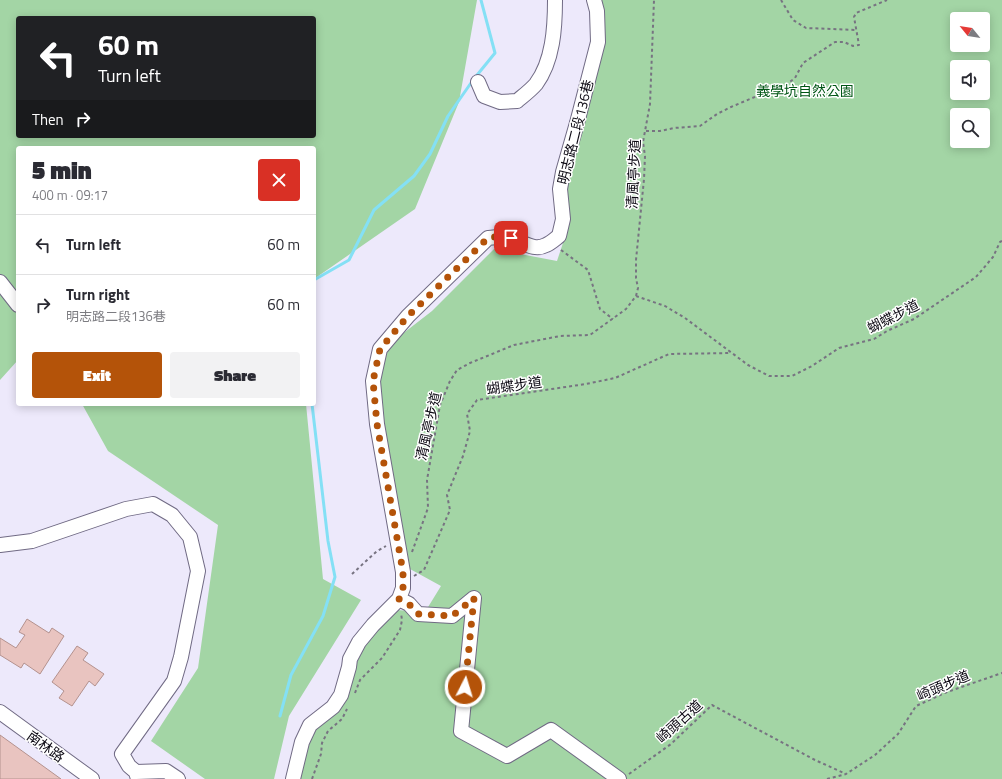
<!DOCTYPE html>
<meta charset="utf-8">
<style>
:root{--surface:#fff;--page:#f2f2f3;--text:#2b2b33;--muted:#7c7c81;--line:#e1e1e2;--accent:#b45309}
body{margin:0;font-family:"Titillium Web","Noto Sans TC",sans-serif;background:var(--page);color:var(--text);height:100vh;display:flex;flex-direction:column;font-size:15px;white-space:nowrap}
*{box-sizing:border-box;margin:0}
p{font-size:13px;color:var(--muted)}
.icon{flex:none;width:22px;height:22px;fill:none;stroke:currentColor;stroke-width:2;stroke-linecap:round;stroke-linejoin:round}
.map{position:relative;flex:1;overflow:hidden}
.panel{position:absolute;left:16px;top:146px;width:300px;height:260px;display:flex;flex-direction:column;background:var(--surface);border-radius:4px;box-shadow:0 2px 10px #0003}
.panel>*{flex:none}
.banner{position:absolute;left:16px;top:16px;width:300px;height:122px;border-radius:4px;box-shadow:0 2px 10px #0003;background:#202124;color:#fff;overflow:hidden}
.needle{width:26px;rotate:300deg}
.controls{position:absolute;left:950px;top:12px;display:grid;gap:8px}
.controls a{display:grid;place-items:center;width:40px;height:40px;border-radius:4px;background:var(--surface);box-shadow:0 2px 10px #0003;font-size:20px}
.pin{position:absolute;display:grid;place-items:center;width:34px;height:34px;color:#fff;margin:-17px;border-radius:8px;box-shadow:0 2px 6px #0006}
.me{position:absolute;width:44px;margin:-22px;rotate:5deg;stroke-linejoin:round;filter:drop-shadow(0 0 3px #0008)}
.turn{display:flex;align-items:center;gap:14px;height:84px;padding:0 16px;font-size:18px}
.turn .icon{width:52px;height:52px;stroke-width:2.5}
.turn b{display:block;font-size:28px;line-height:34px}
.then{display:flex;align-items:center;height:38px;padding:0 16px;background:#0003;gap:8px;font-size:15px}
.round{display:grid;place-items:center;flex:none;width:42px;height:42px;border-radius:4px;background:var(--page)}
.head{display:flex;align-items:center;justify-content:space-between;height:68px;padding:0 16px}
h1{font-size:24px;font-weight:800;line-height:30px}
.button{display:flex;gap:8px;margin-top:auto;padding:8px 16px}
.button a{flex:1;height:46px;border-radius:4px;background:var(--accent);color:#fff;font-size:16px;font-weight:800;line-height:46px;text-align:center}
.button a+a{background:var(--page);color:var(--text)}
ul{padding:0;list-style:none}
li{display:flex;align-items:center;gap:12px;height:60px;padding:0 16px;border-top:1px solid var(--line)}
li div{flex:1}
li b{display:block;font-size:15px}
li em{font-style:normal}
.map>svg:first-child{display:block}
.green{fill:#a3d5a5;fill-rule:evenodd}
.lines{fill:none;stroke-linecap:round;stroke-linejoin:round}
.stream{stroke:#84e0f5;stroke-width:3}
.building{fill:#e9c4c0;stroke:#b4928e}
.minor-casing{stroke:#706a84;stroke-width:16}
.path{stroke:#777381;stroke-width:2;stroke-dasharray:3 3;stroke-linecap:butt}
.minor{stroke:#fff;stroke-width:14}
.route{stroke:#b45309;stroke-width:7;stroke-dasharray:0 12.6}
.labels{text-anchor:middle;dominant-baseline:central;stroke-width:3;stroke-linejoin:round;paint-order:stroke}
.park-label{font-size:14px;fill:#005615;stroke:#fff}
.street-label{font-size:14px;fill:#0c0913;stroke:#fff}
</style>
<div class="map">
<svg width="1002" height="779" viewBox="0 0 1002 779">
<rect width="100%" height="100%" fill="#ede9fb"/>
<path class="green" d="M0 0H477L459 102 415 209 314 279V148H18V360L0 380ZM18 18H314V136H18Z
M599 0H1002V779H300L312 727 339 697 371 635 397 610 425 612 441 586 410 569 376 377 392 342 432 311 494 249 557 261 563 243 559 199 602 45ZM957 19H983V45H957ZM957 67H983V93H957ZM957 115H983V141H957Z
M82 404H306L323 579 361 600 289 716 274 779H205L151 741 198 668 218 525 108 451Z"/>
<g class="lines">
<path class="stream" d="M314 280 349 260 374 210 414 176 430 154 448 116 473 80 495 53 481 0
M280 716 291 675 323 616 335 577 328 541 312 404"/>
</g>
<path class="building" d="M27 619 49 633 52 628 64 636 40 674 24 663 21 668 0 655V638L16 648 25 635 19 632Z
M77 646 88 653 83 660 104 674 95 686 89 681 72 706 59 698 64 691 52 682Z
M0 735 61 779H0Z"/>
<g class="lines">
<g class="minor-casing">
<path id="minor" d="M478 82 484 96 500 102 517 101C523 96 531 90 536 84 553 61 555 28 555 0
M0 282 18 305
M0 545 32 541 126 509 153 504 172 515 190 537 198 571 181 657 174 681 122 754 129 766 136 772 138 779
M399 599 409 604 418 614 452 616 474 598 461 731 507 756 551 730 619 779
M0 712 92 779
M136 772 166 771 178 779
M293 779 302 742 310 725 333 707 341 695 349 667 350 659 359 642 373 625 399 599 403 588V572L377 424 373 381 380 349 408 316 488 238C496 237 503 236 510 238 523 241 533 252 546 245 551 243 555 239 559 236L563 219 560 189 563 172 577 123 598 42 597 11 594 0"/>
</g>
<path class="path" d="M781 0 793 20 806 28 857 30
M646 131H660L674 128 700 126 717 114 731 107 769 91 780 89 795 78 803 63 835 42H844L853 46 859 45 854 17 856 13 887 0
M561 250 588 270 600 309 613 319
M636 296 665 306 685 318 748 365 769 376H792L812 366 839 348 874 339 887 331 914 319 976 277 993 257 1000 242 1002 241
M412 552 428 508 427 480 440 405 450 381 457 370 470 363 514 345 560 336 590 335 626 309 636 296 638 288 636 278V260L644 179 645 156 643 142 650 104 654 0
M352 574 377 551 386 546
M414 576 424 570 450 510 447 495 463 456 470 431 467 414 477 400 586 384 615 378 669 354 731 353
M355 693 360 680 382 658 400 630 402 620 401 613
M629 774 671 744 712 705 815 760 846 774
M312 779 321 754 322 743 328 731 342 719 347 709
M827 779 846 774 875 755 898 734 916 706 947 692 1002 673"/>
<use href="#minor" class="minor"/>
</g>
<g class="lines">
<path class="route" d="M465 687 474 598 452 616 418 614 409 604 399 599 403 588V572L377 424 373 381 380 349 408 316 488 238 500 236 511 238"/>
</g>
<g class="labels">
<g class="park-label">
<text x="805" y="90">義學坑自然公園</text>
</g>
<g class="street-label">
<text transform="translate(575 132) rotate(-76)">明志路二段136巷</text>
<text transform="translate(633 174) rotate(-87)">清風亭步道</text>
<text transform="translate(893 316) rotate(-27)">蝴蝶步道</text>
<text transform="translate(514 385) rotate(-8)">蝴蝶步道</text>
<text transform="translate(428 426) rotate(-77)">清風亭步道</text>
<text transform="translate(943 685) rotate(-23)">崎頭步道</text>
<text transform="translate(679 721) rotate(-42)">崎頭古道</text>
<text transform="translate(46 746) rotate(36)">南林路</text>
</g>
</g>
</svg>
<div class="controls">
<a><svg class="needle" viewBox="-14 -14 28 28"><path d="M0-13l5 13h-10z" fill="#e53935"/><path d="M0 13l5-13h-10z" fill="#7c7c81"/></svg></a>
<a><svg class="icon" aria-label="sound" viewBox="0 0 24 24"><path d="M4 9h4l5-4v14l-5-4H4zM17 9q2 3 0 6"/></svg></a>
<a><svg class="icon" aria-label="search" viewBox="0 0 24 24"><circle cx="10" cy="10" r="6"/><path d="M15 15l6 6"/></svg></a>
</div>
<div class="pin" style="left:511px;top:238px;background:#d93025"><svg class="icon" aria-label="arrive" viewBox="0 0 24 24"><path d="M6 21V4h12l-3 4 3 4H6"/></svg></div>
<svg class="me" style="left:465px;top:687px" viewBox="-20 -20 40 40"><circle r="17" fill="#b45309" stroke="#fff" stroke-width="3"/><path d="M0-11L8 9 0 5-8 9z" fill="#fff"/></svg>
<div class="banner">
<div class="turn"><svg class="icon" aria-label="left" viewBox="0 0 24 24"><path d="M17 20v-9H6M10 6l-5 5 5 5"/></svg><div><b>60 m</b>Turn left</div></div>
<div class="then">Then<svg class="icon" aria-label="right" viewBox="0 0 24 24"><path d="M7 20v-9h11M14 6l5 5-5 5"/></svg></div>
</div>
<section class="panel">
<div class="head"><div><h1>5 min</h1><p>400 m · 09:17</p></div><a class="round" style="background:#d93025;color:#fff"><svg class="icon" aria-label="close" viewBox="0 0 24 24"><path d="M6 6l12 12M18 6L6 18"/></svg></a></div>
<ul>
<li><svg class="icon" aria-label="left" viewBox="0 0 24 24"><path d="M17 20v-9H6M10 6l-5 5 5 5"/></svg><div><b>Turn left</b></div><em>60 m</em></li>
<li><svg class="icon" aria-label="right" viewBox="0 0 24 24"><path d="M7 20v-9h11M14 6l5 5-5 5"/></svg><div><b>Turn right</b><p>明志路二段136巷</p></div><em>60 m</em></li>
</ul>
<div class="button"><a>Exit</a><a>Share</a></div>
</section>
</div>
